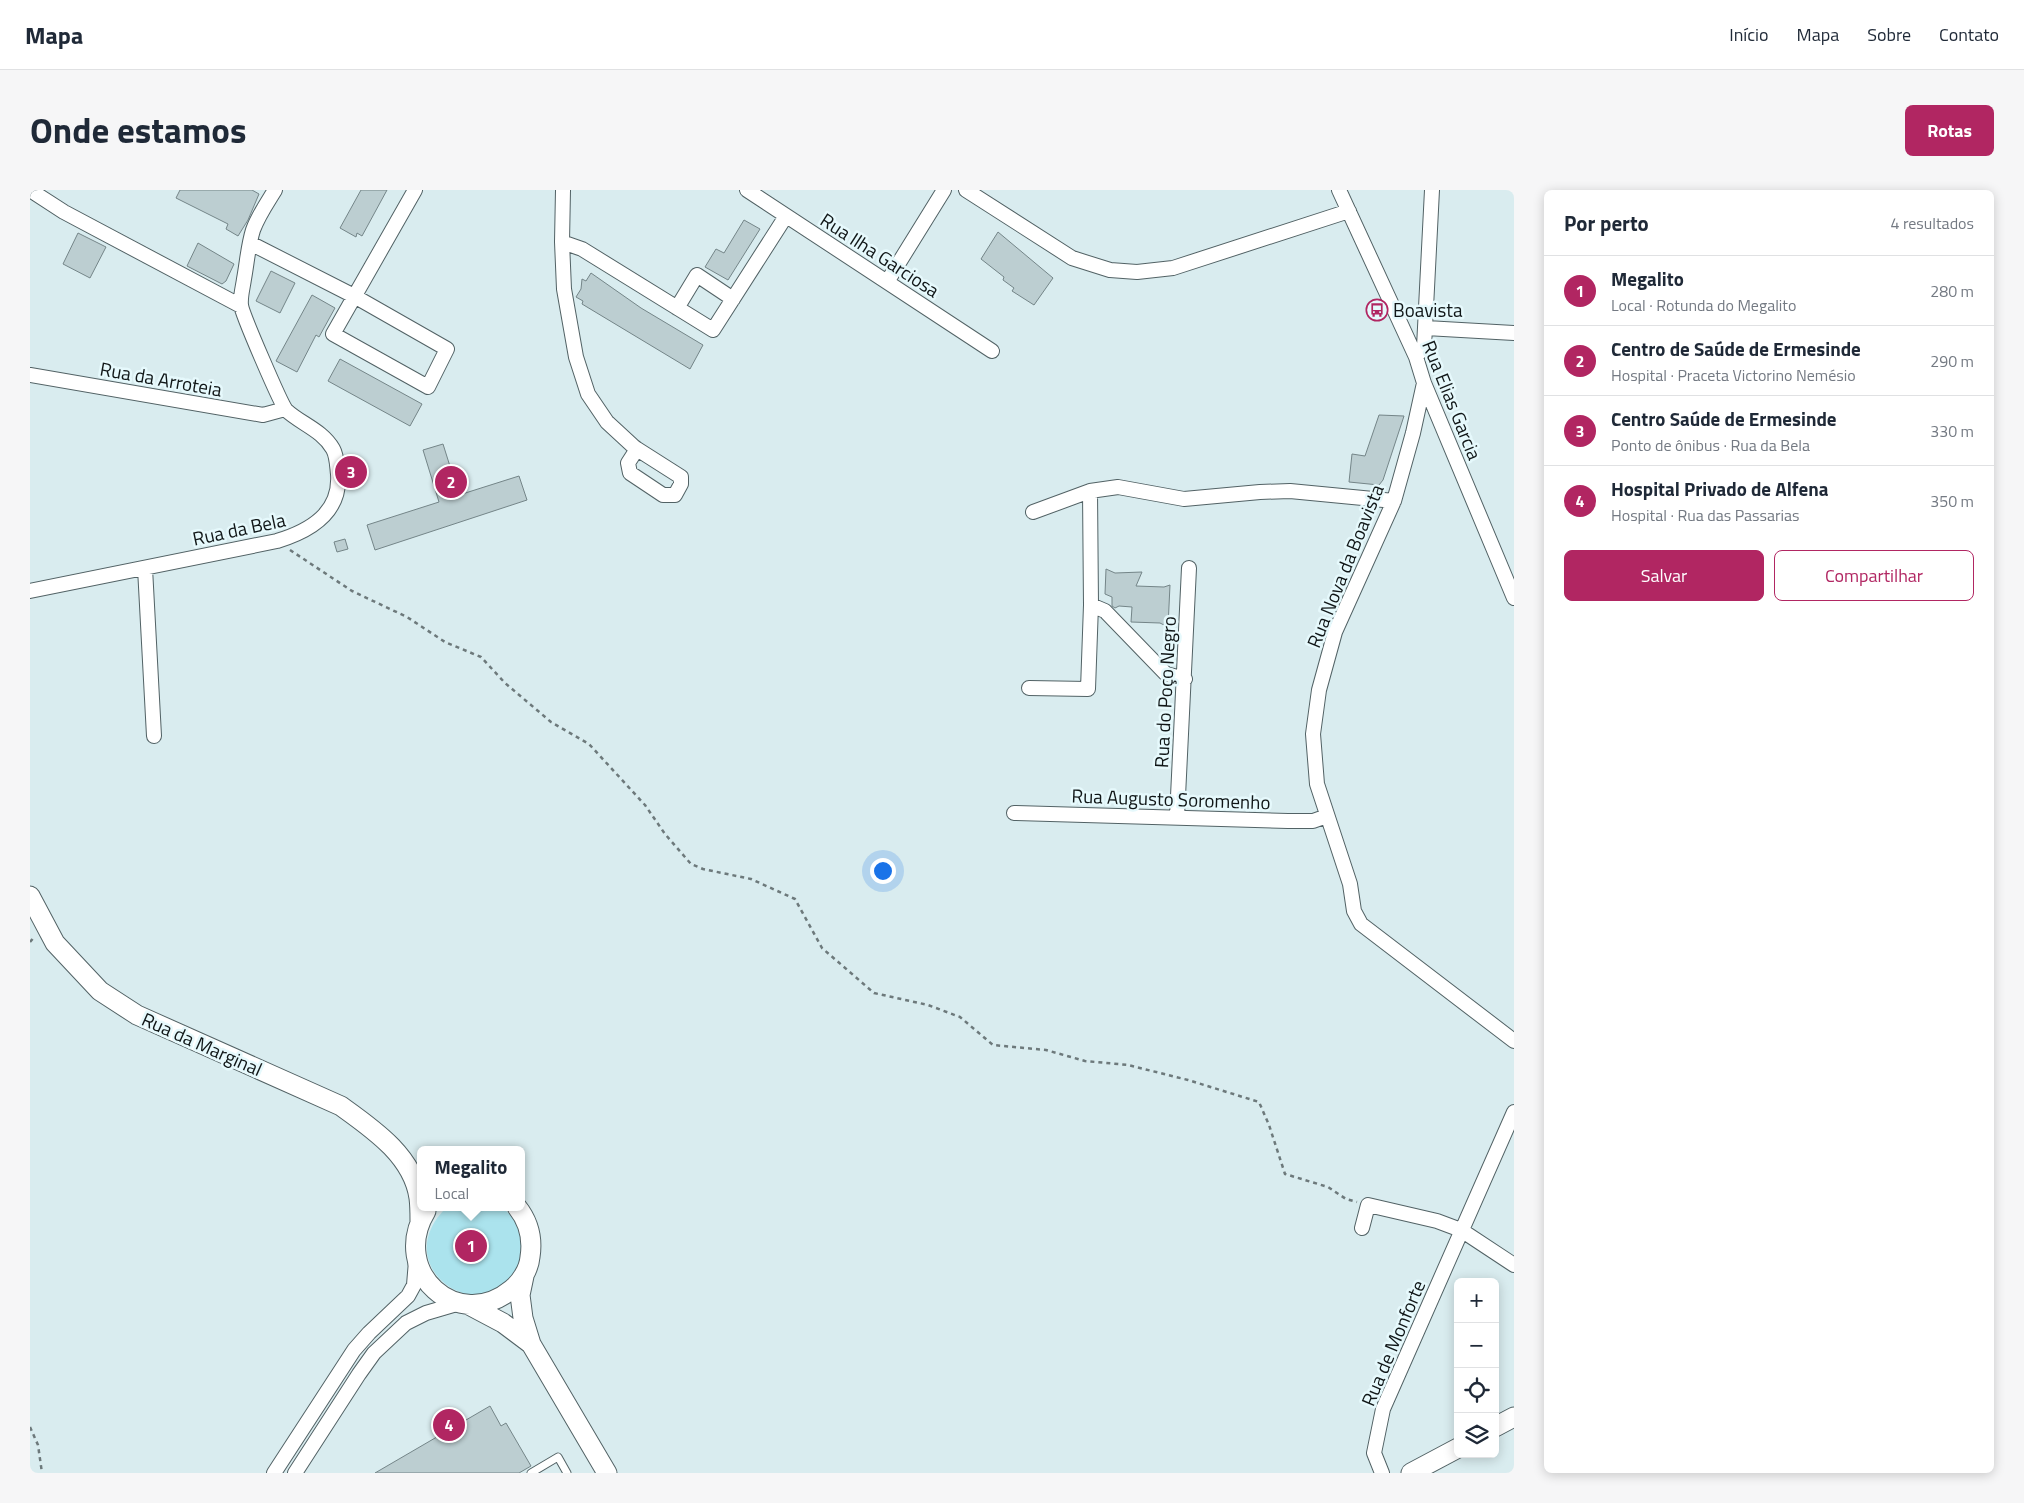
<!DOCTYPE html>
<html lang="pt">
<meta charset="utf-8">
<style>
body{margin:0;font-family:"Titillium Web",sans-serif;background:#f6f6f7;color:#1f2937}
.controls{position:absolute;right:15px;bottom:15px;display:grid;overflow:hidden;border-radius:8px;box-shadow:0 2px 12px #0003}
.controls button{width:45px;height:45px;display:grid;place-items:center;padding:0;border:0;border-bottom:1px solid #e0e1e3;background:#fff;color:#1f2937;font:25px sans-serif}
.you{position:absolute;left:852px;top:680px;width:18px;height:18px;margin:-12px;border:4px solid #fff;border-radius:50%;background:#1a73e8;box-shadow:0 0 0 8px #1a73e833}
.badge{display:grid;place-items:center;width:32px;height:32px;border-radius:50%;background:#b12662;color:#fff;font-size:16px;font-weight:700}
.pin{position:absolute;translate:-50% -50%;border:2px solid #fff;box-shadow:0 1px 5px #0006}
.popup{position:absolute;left:387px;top:956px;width:108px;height:65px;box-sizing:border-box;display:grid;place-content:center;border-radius:8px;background:#fff;filter:drop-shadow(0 1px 4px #0005);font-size:16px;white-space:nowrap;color:#747a83}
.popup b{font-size:19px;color:#1f2937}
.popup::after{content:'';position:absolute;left:50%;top:100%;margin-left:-10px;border:10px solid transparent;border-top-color:#fff}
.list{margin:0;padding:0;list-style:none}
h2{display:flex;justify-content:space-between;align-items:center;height:65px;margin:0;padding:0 20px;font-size:21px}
h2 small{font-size:16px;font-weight:400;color:#747a83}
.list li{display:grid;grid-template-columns:32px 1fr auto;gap:15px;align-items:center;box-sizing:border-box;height:70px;padding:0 20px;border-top:1px solid #e0e1e3}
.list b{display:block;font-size:19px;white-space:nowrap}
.list p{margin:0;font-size:16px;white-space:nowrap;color:#747a83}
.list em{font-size:16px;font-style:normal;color:#747a83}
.actions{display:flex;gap:10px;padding:15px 20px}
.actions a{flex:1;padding:11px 0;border:1px solid #b12662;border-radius:8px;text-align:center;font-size:18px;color:#b12662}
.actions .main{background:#b12662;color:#fff}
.icon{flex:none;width:28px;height:28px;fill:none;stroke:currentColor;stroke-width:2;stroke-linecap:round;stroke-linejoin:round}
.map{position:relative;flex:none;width:1484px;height:1283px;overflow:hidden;border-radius:8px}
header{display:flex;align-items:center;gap:30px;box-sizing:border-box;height:70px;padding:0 25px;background:#fff;border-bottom:1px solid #e0e1e3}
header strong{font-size:24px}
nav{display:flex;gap:28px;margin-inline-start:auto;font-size:18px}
.intro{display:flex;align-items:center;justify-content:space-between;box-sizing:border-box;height:120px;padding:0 30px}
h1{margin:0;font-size:35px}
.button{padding:12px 22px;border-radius:8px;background:#b12662;color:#fff;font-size:18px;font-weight:700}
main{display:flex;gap:30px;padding:0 30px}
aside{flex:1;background:#fff;border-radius:8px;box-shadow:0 2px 12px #0003}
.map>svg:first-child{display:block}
.green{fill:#abe3ed}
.building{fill:#bcced1;stroke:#748588}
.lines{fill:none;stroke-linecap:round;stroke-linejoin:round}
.lane-casing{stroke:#526265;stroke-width:9}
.street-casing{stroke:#526265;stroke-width:16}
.secondary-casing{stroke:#526265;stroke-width:21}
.path{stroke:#6d797b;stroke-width:2.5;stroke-dasharray:4 4;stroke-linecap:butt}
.lane{stroke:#fff;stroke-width:7}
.street{stroke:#fff;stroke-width:14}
.secondary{stroke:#fff;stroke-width:19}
.labels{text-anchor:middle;stroke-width:5;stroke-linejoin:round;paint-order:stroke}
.street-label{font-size:19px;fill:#101617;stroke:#e6f9fc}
.poi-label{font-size:19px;fill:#101617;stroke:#e6f9fc;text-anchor:start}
</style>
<header>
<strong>Mapa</strong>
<nav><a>Início</a><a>Mapa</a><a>Sobre</a><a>Contato</a></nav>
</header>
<div class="intro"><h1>Onde estamos</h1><a class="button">Rotas</a></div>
<main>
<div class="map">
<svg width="1484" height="1283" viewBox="0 0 1484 1283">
<rect width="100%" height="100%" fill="#d9ecef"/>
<path class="green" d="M 417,1017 L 471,1017 C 486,1027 492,1043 492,1060 C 492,1071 486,1080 480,1088 C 443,1136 358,1073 417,1017 Z"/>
<path class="building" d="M 150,0 L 222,0 L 229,4 L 218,30 L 208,46 L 196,39 L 198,34 L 146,8 Z
M 331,0 L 357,0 L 332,46 L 327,43 L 326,47 L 310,38 Z
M 714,30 L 730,39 L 698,90 L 675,77 L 686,59 L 694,63 Z
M 968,42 L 1023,88 L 1004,115 L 982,101 L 984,98 L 973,90 L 974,87 L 951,69 Z
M 48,43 L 76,57 L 60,88 L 33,74 Z
M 168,53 L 204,74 L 196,91 L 192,94 L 157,76 Z
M 241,81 L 265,93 L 250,123 L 226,111 Z
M 561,83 L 611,118 L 673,155 L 660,179 L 552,114 L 553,111 L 546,107 L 551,99 L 552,89 L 556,91 Z
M 282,105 L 305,118 L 289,147 L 286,145 L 267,182 L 246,171 Z
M 310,169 L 392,214 L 380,236 L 298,191 Z
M 1349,225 L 1374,226 L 1353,290 L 1349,295 L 1319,292 L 1322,264 L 1335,266 Z
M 413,254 L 429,305 L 489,286 L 497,310 L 345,360 L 337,335 L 409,312 L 393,260 Z
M 315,349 L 318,359 L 307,362 L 304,352 Z
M 1076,379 L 1085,383 L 1112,382 L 1106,396 L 1134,397 L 1140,395 L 1138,437 L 1130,433 L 1101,432 L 1102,417 L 1089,416 L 1085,418 L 1082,416 L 1082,407 L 1075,404 Z
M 460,1216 L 471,1236 L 476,1233 L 501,1276 L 489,1283 L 345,1283 Z"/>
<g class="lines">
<g class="lane-casing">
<path id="lane" d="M 501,1283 L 528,1267 L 537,1283"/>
</g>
<g class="street-casing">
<path id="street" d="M 0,0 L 34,22 L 211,116
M 533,0 L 532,52 L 534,99 L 546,167 L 558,204 L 577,232 L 603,256 L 607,259 L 651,287 L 651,294 L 645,305 L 633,305 L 600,283 L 598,273 L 607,259
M 717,0 L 962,161
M 936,0 L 1042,68 L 1080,80 L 1107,82 L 1143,78 L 1319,21
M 1309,0 L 1386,167 L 1394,193 L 1484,408
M 532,52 L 552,59 L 683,140 L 756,26
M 220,53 L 324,106 L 417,159 L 398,197 L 303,144 L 385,0
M 857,92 L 914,0
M 647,118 L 667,85 L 703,109
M 1396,138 L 1484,143
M 1386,167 L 1394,157 L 1402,0
M 0,185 L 233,225 L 255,219
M 1394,193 L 1383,243 L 1364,311 L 1305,442 L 1289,500 L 1283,544 L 1287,594 L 1320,694 L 1324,721 L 1331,734 L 1484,851
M 1003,322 L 1060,301 L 1088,297 L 1154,309 L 1230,302 L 1260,301 L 1364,311
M 115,378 L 124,546
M 0,401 L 247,351 C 280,341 311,323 308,284 C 307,276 307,266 303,259 C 292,240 271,234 256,220 C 251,214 212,124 211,115 C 210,107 213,97 214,89 C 217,73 218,56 223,40 C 228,26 237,13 245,0
M 1061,415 L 1075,421 L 1136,484 L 1155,489
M 999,498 L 1058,499 L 1061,415 L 1060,301
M 984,623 L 1258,631 L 1283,631 L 1297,626
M 1147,627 L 1159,378
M 1332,1038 L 1338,1015 L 1407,1031 L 1431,1040 L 1484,1075
M 244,1283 L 324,1160 L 339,1143 L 378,1106 L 384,1095 L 386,1071
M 265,1283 L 329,1184 L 344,1163 L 376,1133 L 396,1123 L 430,1113
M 1352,1283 L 1344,1263 L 1353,1219 L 1484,922"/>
</g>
<g class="secondary-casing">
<path id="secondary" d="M 0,706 L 25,753 L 70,801 L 107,825 L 311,916 C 343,939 383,966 389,1008 C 390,1016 390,1024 390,1031
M 396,1021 C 359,1082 428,1144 482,1099 C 491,1092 499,1079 500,1067 C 503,1048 499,1032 487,1017
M 494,1086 L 490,1105 L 493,1128 L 501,1154 L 577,1283
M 439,1115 L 473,1133 L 501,1154
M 1465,1237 L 1484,1227
M 1381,1283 L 1428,1258"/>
</g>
<path class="path" d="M 260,360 L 322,401 L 377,427 L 415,452 L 451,467 L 475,493 L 521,532 L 559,554 L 615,615 L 635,644 L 661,674 L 673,679 L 721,689 L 765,709 L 792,758 L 844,803 L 898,815 L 930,827 L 963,855 L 1016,860 L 1055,871 L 1098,875 L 1158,890 L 1229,912 L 1239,935 L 1255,984 L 1298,997 L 1316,1009 L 1327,1012
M 0,752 L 5,746
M 0,1237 L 8,1255 L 12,1283"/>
<use href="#lane" class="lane"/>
<use href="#street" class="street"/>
<use href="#secondary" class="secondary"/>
</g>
<defs>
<g id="bus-ring" transform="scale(1.125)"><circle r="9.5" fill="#e6f9fc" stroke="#b12662" stroke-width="1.5"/><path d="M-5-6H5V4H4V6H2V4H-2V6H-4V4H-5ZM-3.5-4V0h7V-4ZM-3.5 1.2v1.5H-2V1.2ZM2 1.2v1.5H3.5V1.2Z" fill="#b12662"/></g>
</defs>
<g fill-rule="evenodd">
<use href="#bus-ring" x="1347" y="120"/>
</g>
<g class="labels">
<g class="street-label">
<text transform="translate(850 65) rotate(33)" y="7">Rua Ilha Garciosa</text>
<text transform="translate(131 189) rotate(10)" y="7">Rua da Arroteia</text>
<text transform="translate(1422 210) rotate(68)" y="7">Rua Elias Garcia</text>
<text transform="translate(209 339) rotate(-12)" y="7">Rua da Bela</text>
<text transform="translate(1315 376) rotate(-68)" y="7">Rua Nova da Boavista</text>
<text transform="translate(1135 502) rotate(-87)" y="7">Rua do Poço Negro</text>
<text transform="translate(1141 609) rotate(2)" y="7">Rua Augusto Soromenho</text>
<text transform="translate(172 854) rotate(24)" y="7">Rua da Marginal</text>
<text transform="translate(1363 1153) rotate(-67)" y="7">Rua de Monforte</text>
</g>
<g class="poi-label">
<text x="1363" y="127">Boavista</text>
</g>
</g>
</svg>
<div class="controls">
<button>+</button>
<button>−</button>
<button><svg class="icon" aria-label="locate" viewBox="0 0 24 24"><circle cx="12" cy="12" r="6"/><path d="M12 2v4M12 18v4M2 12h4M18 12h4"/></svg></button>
<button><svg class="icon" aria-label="layers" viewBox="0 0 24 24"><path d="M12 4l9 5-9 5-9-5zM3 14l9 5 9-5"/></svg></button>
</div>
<div class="you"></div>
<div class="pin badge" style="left:441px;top:1056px">1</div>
<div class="popup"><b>Megalito</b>Local</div>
<div class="pin badge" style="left:421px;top:292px">2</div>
<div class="pin badge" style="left:321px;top:282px">3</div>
<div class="pin badge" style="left:419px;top:1235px">4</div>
</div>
<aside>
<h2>Por perto<small>4 resultados</small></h2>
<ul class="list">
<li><span class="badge">1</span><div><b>Megalito</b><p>Local · Rotunda do Megalito</p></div><em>280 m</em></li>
<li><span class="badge">2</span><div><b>Centro de Saúde de Ermesinde</b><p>Hospital · Praceta Victorino Nemésio</p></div><em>290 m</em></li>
<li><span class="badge">3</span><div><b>Centro Saúde de Ermesinde</b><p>Ponto de ônibus · Rua da Bela</p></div><em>330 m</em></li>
<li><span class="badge">4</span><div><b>Hospital Privado de Alfena</b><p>Hospital · Rua das Passarias</p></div><em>350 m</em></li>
</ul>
<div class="actions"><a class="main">Salvar</a><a>Compartilhar</a></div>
</aside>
</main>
